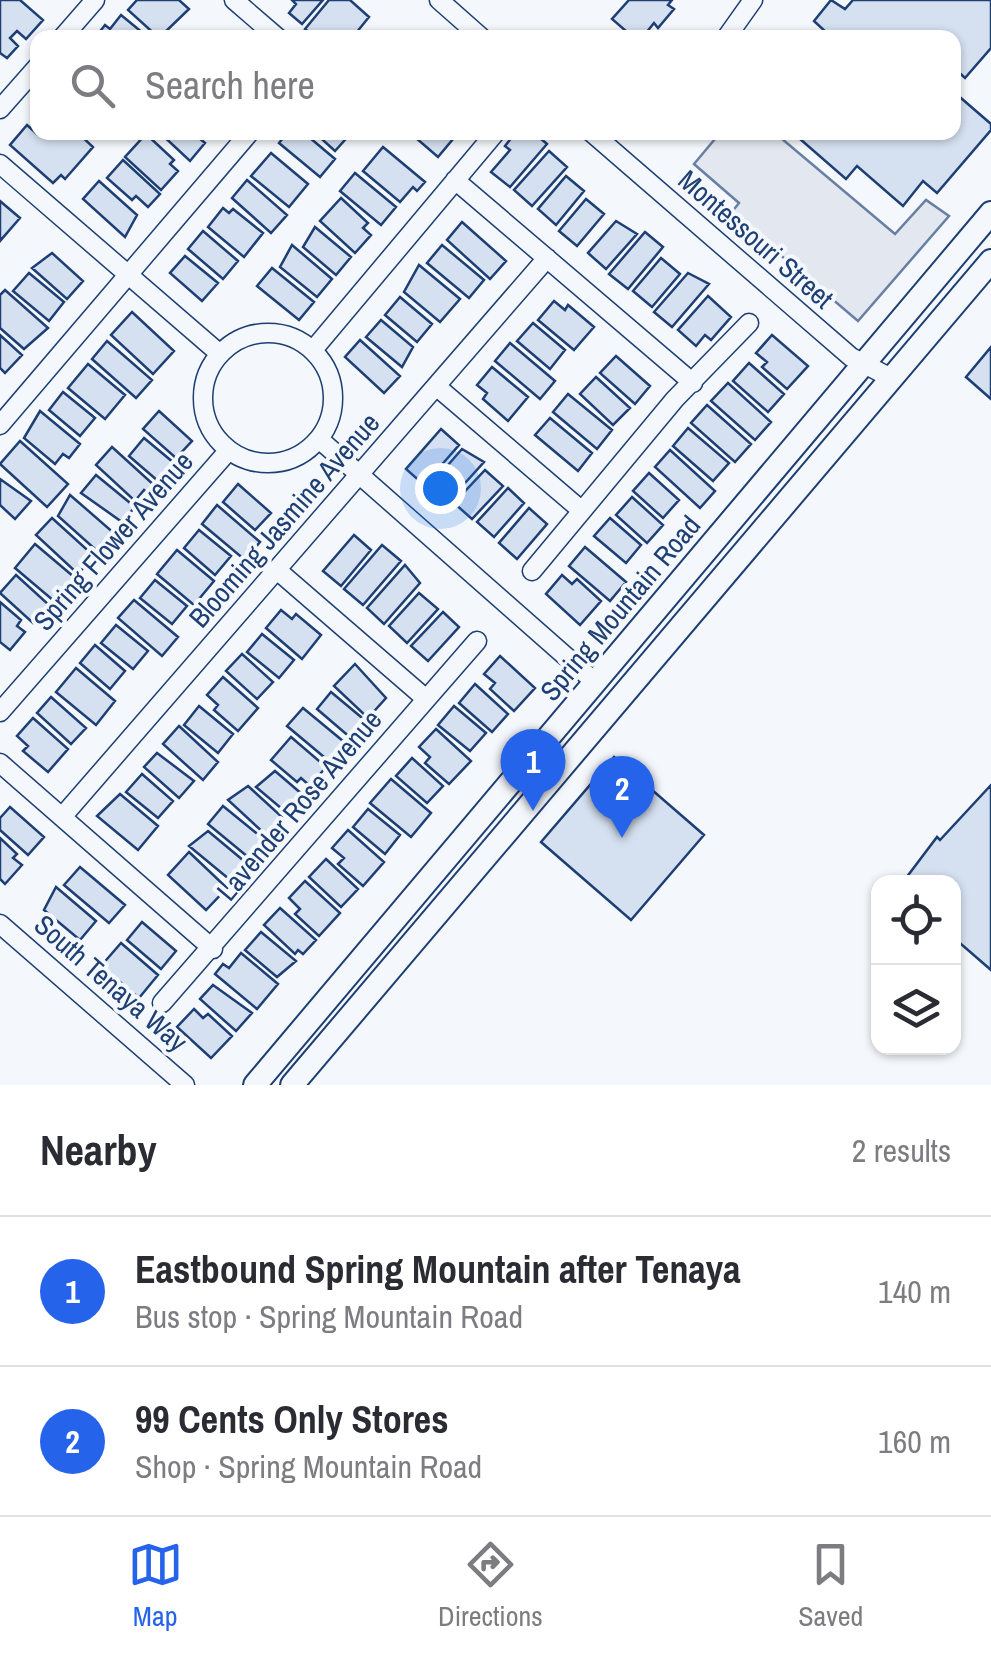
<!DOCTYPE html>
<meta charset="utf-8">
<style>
body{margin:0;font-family:"Archivo Narrow",sans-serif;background:#f2f2f3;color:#2b2b33}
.controls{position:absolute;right:30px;bottom:30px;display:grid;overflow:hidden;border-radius:20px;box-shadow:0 2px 8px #0004}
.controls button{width:90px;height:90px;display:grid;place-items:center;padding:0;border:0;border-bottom:2px solid #e1e1e2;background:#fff;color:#2b2b33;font:50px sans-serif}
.you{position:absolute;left:440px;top:488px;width:35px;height:35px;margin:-25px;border:8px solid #fff;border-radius:50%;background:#1a73e8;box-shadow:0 0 0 15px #1a73e833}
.badge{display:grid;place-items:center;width:65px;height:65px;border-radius:50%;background:#2563eb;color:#fff;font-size:32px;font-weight:700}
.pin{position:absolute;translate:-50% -82px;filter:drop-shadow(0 2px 5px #0008)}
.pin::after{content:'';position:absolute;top:52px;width:35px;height:30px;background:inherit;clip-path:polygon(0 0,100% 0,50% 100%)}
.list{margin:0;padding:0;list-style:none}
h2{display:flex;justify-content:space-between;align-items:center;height:130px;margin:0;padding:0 40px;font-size:42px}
h2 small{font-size:32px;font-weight:400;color:#7c7c81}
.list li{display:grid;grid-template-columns:65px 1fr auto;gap:30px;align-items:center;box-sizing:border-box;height:150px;padding:0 40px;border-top:2px solid #e1e1e2}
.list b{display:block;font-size:38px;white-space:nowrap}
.list p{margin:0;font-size:32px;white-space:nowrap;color:#7c7c81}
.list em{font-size:32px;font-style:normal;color:#7c7c81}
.icon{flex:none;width:55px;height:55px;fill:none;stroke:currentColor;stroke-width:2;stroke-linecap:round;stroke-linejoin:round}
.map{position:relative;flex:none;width:991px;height:1085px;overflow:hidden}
.search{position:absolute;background:#fff;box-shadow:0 2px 8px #0004;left:30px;right:30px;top:30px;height:110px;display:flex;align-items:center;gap:25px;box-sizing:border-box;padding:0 35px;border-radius:20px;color:#7c7c81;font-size:38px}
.sheet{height:430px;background:#fff}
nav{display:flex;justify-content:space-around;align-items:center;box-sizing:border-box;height:140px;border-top:2px solid #e1e1e2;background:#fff;font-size:28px;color:#7c7c81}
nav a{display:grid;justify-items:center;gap:5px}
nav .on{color:#2563eb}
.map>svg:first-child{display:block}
.parking{fill:#e3e8f0;stroke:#687fa3;stroke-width:2.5}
.building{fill:#d5e0f0;stroke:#1d3f73;stroke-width:2.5}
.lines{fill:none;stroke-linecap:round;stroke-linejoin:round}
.minor-casing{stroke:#1d3f73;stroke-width:21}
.major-casing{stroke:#1d3f73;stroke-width:26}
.minor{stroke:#f4f7fb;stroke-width:18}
.major{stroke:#f4f7fb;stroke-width:22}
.labels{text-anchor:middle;stroke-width:8;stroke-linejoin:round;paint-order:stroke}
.street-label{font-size:28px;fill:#1d3f73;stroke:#f4f7fb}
</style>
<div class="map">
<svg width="991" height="1085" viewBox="0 0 991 1085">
<rect width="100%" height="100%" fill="#f4f7fb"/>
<path class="parking" d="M 720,133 L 775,133 L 895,234 L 926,200 L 949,216 L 858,321 L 731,213 L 739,203 L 694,164 Z"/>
<path class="building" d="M 0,0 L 20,0 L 43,20 L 26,39 L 17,31 L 10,38 L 18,46 L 7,58 L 0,53 Z
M 137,0 L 179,0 L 189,9 L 159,38 L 128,10 Z
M 292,0 L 323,0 L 302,24 L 289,13 L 296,4 Z
M 329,0 L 350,0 L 369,17 L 352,38 L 316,38 L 305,29 Z
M 629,0 L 672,0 L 668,5 L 674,9 L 658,28 L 654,23 L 642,38 L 634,38 L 612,19 Z
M 831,0 L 845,9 L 853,0 L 991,0 L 991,48 L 965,78 L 954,68 L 954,38 L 821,38 L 826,32 L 814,21 Z
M 121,15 L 149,38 L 103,38 L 98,34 L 105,25 L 110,29 Z
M 954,92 L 991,124 L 991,130 L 937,193 L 923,181 L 903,206 L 857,166 L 846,179 L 792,132 L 954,132 Z
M 27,125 L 37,134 L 77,132 L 93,147 L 65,179 L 61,175 L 53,183 L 10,145 Z
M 159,132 L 192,132 L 205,143 L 190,161 Z
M 288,132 L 303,132 L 335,159 L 320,177 L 279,143 Z
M 314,132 L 352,132 L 335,151 Z
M 409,132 L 446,132 L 453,139 L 438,157 Z
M 516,132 L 533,132 L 547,144 L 510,187 L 491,172 L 510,150 L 505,146 Z
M 146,134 L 174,160 L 170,164 L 178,171 L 161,190 L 125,157 Z
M 383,147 L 425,182 L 417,191 L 413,187 L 400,202 L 363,171 Z
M 549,151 L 567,167 L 532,206 L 514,190 Z
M 271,153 L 308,184 L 289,207 L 251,176 Z
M 123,160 L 160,194 L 148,207 L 136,196 L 132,200 L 107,178 Z
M 355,173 L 396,207 L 381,225 L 340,191 Z
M 566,176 L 584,191 L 556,225 L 538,209 Z
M 247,180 L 287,215 L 271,233 L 232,198 Z
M 99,181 L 137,215 L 125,237 L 83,199 Z
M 341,198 L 368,223 L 363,228 L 371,235 L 355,253 L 320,221 Z
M 586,199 L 604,214 L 577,246 L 559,231 Z
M 0,201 L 20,218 L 0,241 Z
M 223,208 L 229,213 L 233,209 L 263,233 L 244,257 L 208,227 Z
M 616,221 L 637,234 L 606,269 L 588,253 Z
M 462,222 L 506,261 L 490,279 L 447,240 Z
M 315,227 L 351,257 L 336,275 L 303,247 Z
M 203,231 L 238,261 L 223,279 L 188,249 Z
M 645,232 L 663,247 L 628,289 L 609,274 Z
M 292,245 L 332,279 L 317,297 L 280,267 Z
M 442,245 L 484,280 L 469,298 L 427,263 Z
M 52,253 L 83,281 L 67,299 L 32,268 Z
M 185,256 L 218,283 L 202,301 L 170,273 Z
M 661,258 L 680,274 L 652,307 L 633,291 Z
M 419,265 L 460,299 L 440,322 L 404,292 Z
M 272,268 L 314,302 L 299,320 L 257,286 Z
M 29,273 L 64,302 L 49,321 L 13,291 Z
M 688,273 L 709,284 L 672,327 L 654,312 Z
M 5,290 L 48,328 L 24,349 L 0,328 L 0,295 Z
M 708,296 L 731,317 L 711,340 L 705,335 L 696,346 L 678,330 Z
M 400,297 L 432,324 L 417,342 L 385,315 Z
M 554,301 L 565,310 L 568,305 L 594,327 L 574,350 L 538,320 Z
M 132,312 L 174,351 L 153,374 L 111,335 Z
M 381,320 L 413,347 L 402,367 L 366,337 Z
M 533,323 L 565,350 L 550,369 L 517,341 Z
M 0,335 L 22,355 L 5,373 L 0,368 Z
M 772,335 L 808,366 L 787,389 L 762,367 L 767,362 L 756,353 Z
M 360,340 L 400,376 L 384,393 L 345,357 Z
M 107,341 L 152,380 L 136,398 L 92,359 Z
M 510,343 L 555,381 L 540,399 L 495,361 Z
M 991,347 L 991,399 L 966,377 Z
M 616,356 L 650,386 L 635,404 L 600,373 Z
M 749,363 L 784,394 L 768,412 L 733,381 Z
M 88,364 L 125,395 L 105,419 L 68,388 Z
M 492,367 L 528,397 L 508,421 L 483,399 L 487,393 L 477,385 Z
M 596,377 L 630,408 L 613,425 L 580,394 Z
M 728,383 L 771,422 L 755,440 L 711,401 Z
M 63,392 L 95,418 L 80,436 L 49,410 Z
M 568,394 L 612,430 L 597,449 L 553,412 Z
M 707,405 L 751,444 L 735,462 L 691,423 Z
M 40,411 L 80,444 L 69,458 L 63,454 L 55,464 L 24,438 Z
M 159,411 L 192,441 L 176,458 L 143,429 Z
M 550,418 L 592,453 L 578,471 L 535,435 Z
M 688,428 L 729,463 L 713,481 L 673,446 Z
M 441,429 L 459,445 L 424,485 L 406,469 Z
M 144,438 L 174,463 L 158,481 L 129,456 Z
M 20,441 L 68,484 L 47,507 L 0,464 Z
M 112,447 L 155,486 L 148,493 L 144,490 L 135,501 L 96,465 Z
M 462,449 L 484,462 L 446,504 L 428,488 Z
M 670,450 L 715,491 L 700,508 L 655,467 Z
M 485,470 L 503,486 L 472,519 L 454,503 Z
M 649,473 L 679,500 L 663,518 L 633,491 Z
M 96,475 L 135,507 L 122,522 L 81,493 Z
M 0,479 L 31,501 L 15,519 L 0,505 Z
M 238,484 L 271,513 L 255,530 L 223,502 Z
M 508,488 L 524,503 L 494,537 L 477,522 Z
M 70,495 L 115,534 L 107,543 L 104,540 L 96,550 L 58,516 Z
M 632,497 L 663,525 L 647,543 L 616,515 Z
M 217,505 L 260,542 L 245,560 L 202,524 Z
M 529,508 L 547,524 L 517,559 L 499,543 Z
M 52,518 L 94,556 L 78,574 L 36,535 Z
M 610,518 L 641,545 L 626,563 L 594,536 Z
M 199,530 L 231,556 L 215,575 L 184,548 Z
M 354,535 L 371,550 L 341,586 L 323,571 Z
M 35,544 L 74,577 L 54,601 L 15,568 Z
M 382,545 L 401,561 L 363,605 L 344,589 Z
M 585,547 L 626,582 L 610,601 L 569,566 Z
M 177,550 L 214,581 L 194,605 L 157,574 Z
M 405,565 L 420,583 L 384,624 L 367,608 Z
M 16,575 L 49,605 L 33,623 L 0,593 Z
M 562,575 L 572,584 L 577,579 L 601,601 L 580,625 L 546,594 Z
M 155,580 L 187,606 L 172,624 L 140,598 Z
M 419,593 L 438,609 L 407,643 L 389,626 Z
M 134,600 L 178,637 L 162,656 L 118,618 Z
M 0,602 L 21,620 L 17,626 L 25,632 L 10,650 L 0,642 Z
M 281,610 L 292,619 L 296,614 L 321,635 L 302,659 L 266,628 Z
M 443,612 L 459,627 L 428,661 L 411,646 Z
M 116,625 L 148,651 L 133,669 L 101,643 Z
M 262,634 L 294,660 L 279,678 L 247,652 Z
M 95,645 L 125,671 L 110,689 L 80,663 Z
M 242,654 L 273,682 L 257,699 L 226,671 Z
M 500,656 L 535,688 L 514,711 L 490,689 L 495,683 L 484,674 Z
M 355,664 L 386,698 L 368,718 L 334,686 Z
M 76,668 L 115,701 L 96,725 L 56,692 Z
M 223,677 L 258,708 L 238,731 L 214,710 L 218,705 L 207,695 Z
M 475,684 L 508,714 L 492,732 L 459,703 Z
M 331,692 L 367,722 L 352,739 L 317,709 Z
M 51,697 L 86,728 L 71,744 L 37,713 Z
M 199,706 L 233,734 L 218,753 L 184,725 Z
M 454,706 L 486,733 L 470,751 L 438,725 Z
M 303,708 L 349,746 L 341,756 L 338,753 L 330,762 L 287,726 Z
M 33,718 L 68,749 L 48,772 L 23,751 L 28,746 L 17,736 Z
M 179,726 L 218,762 L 203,780 L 163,744 Z
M 436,729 L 471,761 L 449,784 L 425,763 L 430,757 L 419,747 Z
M 291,737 L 326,767 L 310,786 L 301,778 L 297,782 L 271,760 Z
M 157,753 L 194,781 L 179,798 L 144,767 Z
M 614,757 L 704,835 L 631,920 L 541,842 Z
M 412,758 L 443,786 L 427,803 L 396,776 Z
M 275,771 L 303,795 L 288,814 L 256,787 Z
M 142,774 L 173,801 L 158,818 L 126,792 Z
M 391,779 L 431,813 L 411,837 L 370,803 Z
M 991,785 L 991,970 L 954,938 L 954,882 L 903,882 L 937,837 L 940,840 Z
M 248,786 L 282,817 L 266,835 L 228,800 Z
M 120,794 L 158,826 L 138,850 L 97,816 Z
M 223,806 L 266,841 L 259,850 L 256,847 L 248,857 L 208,824 Z
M 10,807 L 44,837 L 28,855 L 0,830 L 0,818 Z
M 368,809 L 400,835 L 385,854 L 353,827 Z
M 348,830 L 384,862 L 363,886 L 338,864 L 344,858 L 332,848 Z
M 208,831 L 244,861 L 229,879 L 189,846 Z
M 0,838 L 17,854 L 13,858 L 22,865 L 5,884 L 0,879 Z
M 189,852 L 227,888 L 206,910 L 168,875 Z
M 326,859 L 358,889 L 341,907 L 309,877 Z
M 80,867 L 125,905 L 109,923 L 64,885 Z
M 305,881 L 340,913 L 319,936 L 295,914 L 300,909 L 289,898 Z
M 56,887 L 96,921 L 80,940 L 44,910 Z
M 280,908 L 316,940 L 303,954 L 298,950 L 295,954 L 264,925 Z
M 142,922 L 176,951 L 161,969 L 127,940 Z
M 261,932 L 296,961 L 277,977 L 245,950 Z
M 121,943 L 158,975 L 139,998 L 101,966 Z
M 241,953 L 278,984 L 257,1009 L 215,974 L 223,964 L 229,968 Z
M 213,985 L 252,1013 L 236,1031 L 200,999 Z
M 194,1009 L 203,1018 L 208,1014 L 232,1036 L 211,1058 L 177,1027 Z"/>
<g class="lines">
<g class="minor-casing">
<path id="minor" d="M 234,0 L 278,38
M 439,0 L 482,38
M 62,38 L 95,0
M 726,38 L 753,0
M 0,109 L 38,66
M 591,132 L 851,357 L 891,378
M 0,164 L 220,354
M 455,180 L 693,383
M203 398a65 65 0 1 1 130 0a65 65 0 1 1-130 0Z
M 313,350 L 496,132
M 436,386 L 581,510
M 0,425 L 250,132
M 319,439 L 596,683
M 277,570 L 425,698
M 532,571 L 675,399 L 749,323
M 0,712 L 229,450
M 0,763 L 213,949
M 62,817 L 547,258
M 0,924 L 185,1085
M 162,1003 L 477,641"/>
</g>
<g class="major-casing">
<path id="major" d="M 255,1085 L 991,213
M 292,1085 L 991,261"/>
</g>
<use href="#minor" class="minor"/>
<use href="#major" class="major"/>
</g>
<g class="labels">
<g class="street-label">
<text transform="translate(756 239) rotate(41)" y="10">Montessouri Street</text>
<text transform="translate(284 520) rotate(-49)" y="10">Blooming Jasmine Avenue</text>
<text transform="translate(113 541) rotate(-49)" y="10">Spring Flower Avenue</text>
<text transform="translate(620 608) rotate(-50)" y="10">Spring Mountain Road</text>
<text transform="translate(299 805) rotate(-50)" y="10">Lavender Rose Avenue</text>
<text transform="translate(111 983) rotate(41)" y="10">South Tenaya Way</text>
</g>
</g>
</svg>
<div class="controls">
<button><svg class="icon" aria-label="locate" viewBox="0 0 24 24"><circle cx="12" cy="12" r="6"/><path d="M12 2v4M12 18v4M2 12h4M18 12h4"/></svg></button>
<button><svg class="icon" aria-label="layers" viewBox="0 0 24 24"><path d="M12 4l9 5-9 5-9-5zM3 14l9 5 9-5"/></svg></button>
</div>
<div class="you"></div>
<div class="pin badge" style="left:533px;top:811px">1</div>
<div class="pin badge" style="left:622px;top:838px">2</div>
<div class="search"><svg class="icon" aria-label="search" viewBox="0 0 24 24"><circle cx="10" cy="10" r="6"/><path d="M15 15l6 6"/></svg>Search here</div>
</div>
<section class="sheet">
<h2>Nearby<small>2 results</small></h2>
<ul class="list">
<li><span class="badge">1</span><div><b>Eastbound Spring Mountain after Tenaya</b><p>Bus stop · Spring Mountain Road</p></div><em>140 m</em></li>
<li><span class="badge">2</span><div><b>99 Cents Only Stores</b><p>Shop · Spring Mountain Road</p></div><em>160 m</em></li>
</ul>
</section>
<nav>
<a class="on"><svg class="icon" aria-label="map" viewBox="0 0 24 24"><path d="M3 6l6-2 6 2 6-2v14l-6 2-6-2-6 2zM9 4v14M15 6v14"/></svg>Map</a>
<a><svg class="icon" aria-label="directions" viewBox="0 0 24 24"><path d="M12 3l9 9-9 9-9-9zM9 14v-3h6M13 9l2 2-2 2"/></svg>Directions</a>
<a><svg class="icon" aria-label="saved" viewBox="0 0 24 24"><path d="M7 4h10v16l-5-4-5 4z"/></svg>Saved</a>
</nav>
